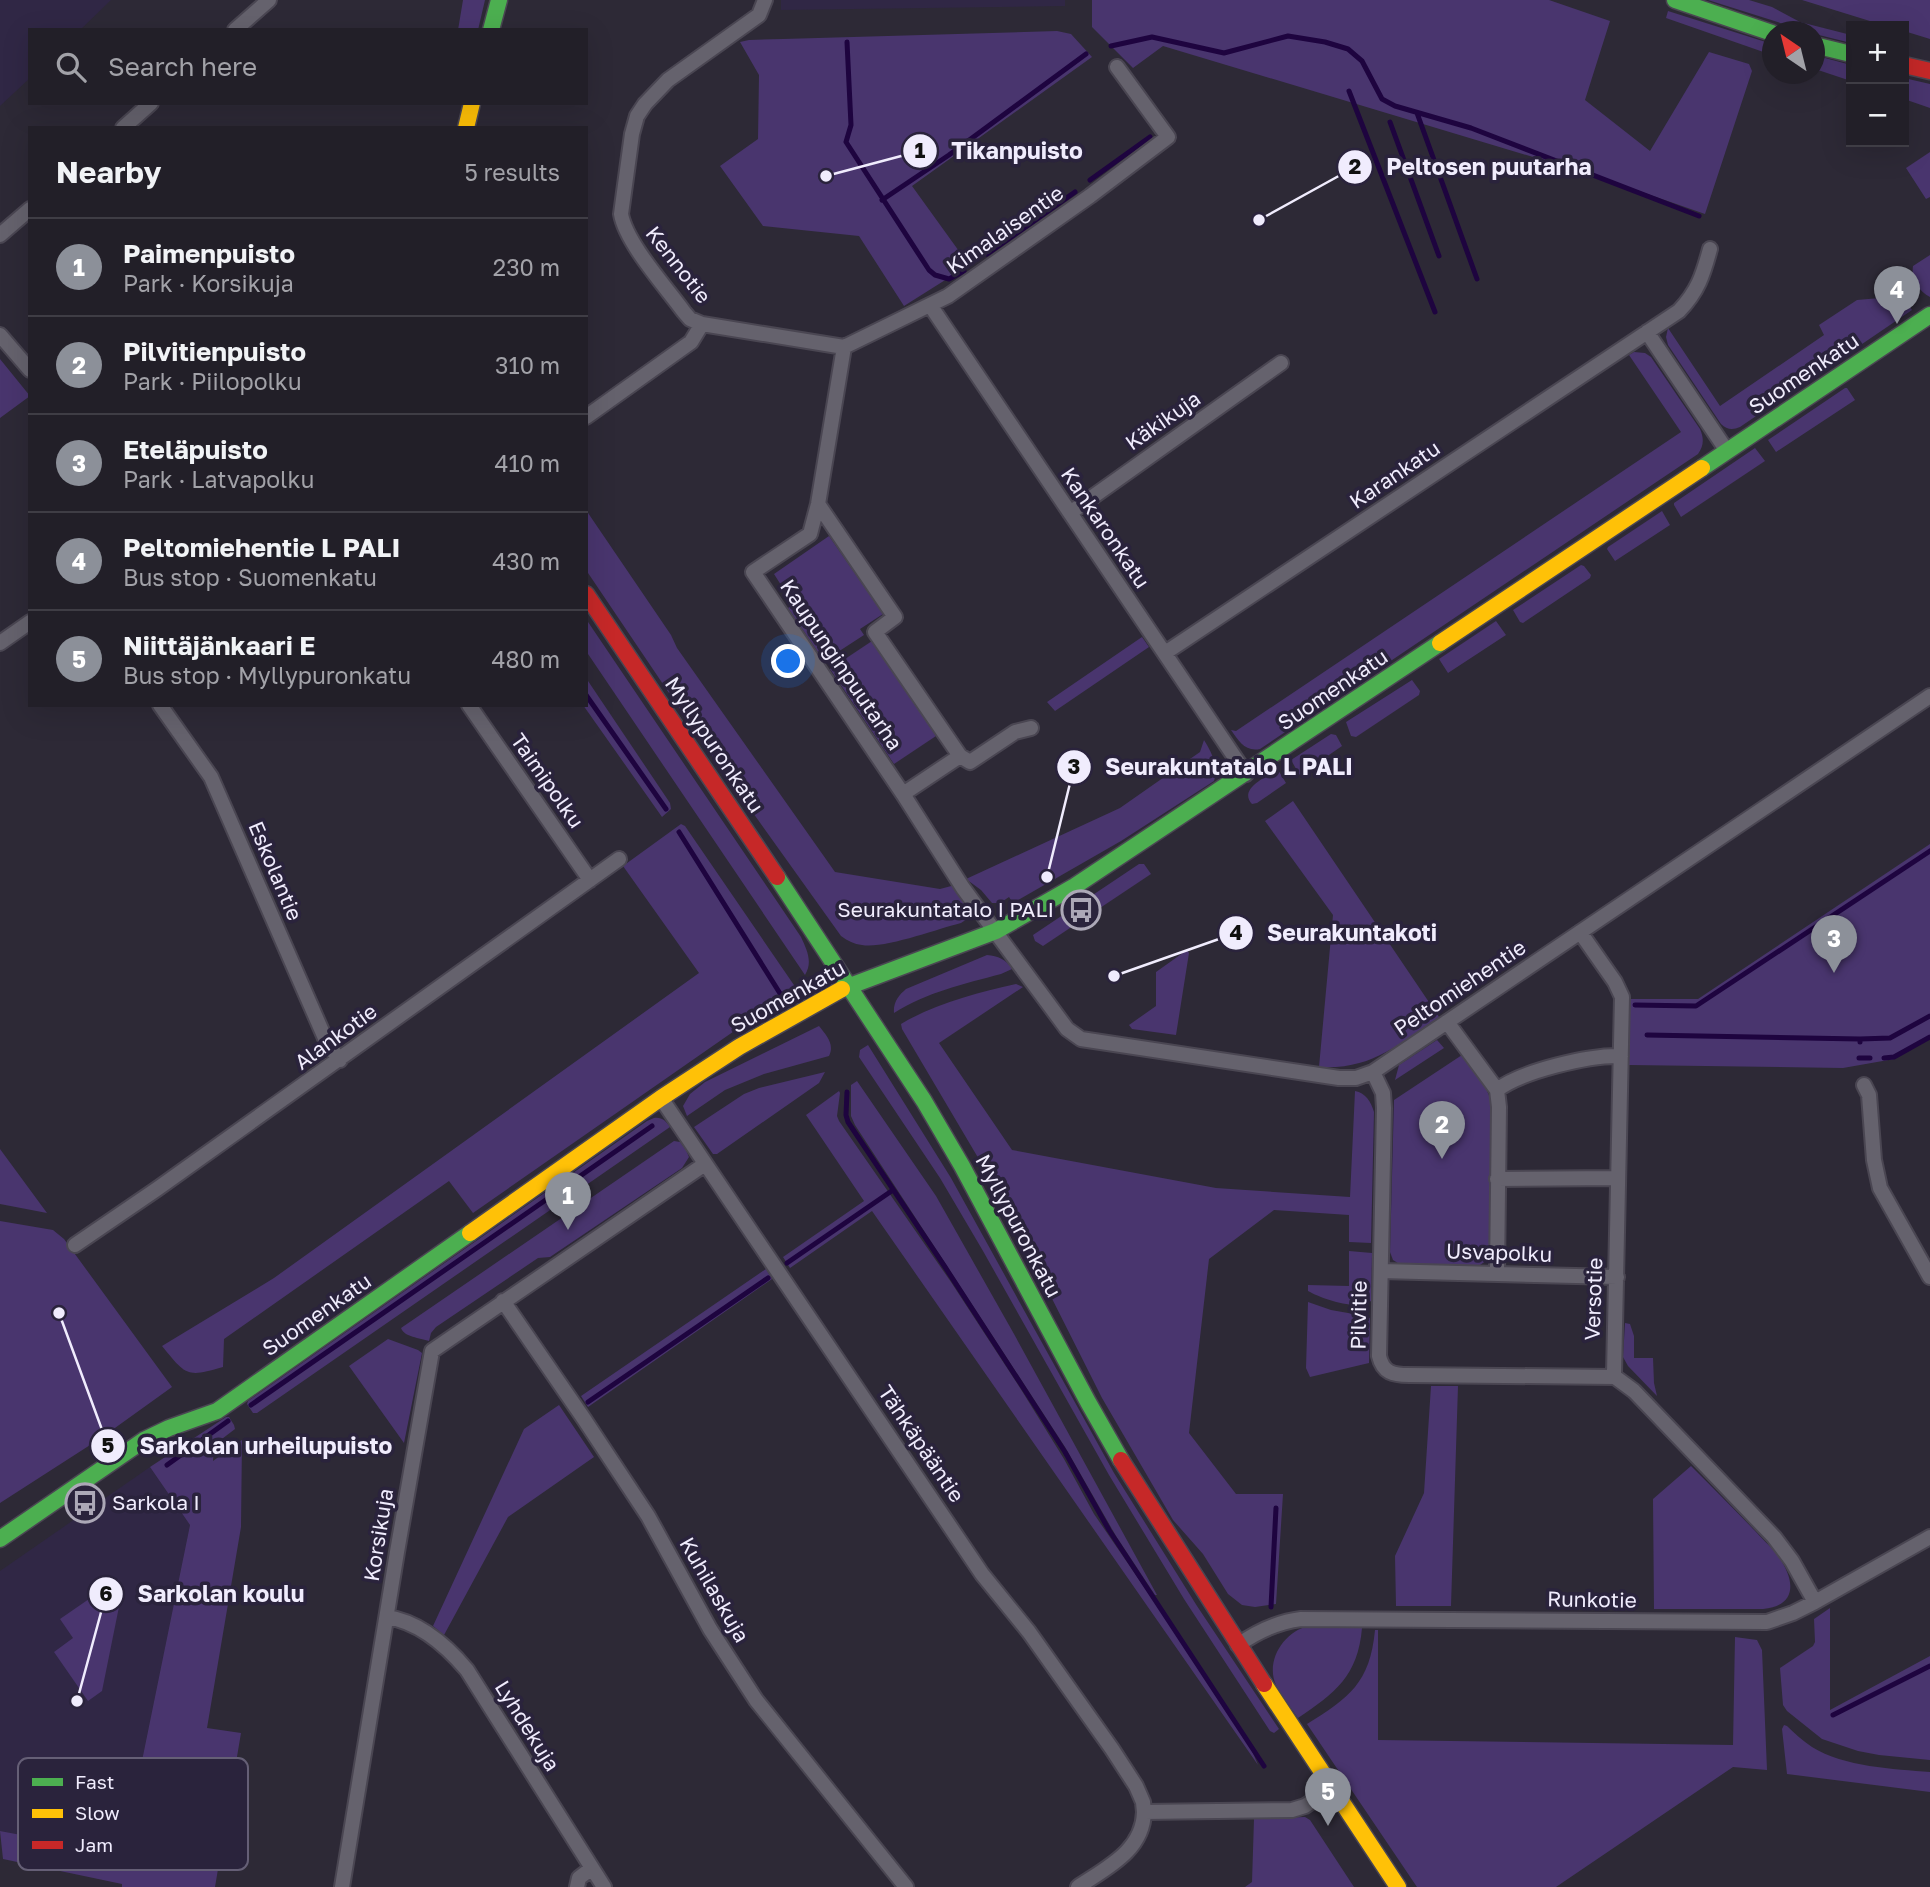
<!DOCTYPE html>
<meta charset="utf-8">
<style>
body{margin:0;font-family:"Golos Text",sans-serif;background:#2a2730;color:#f1f3f6}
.controls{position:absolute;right:21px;top:21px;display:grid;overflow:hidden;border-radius:0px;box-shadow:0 7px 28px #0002}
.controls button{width:63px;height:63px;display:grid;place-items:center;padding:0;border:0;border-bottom:2px solid #3f3d45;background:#221f28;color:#f1f3f6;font:35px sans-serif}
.compass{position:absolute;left:1762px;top:21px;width:63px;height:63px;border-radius:50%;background:#221f28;box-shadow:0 7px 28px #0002;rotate:325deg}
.you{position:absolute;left:789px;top:662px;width:24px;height:24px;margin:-18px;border:5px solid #fff;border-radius:50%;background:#1a73e8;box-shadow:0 0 0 10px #1a73e833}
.badge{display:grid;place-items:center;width:46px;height:46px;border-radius:50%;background:#8c9099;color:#fff;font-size:23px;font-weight:700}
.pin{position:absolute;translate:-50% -58px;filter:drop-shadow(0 2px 4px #0008)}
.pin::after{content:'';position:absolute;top:37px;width:24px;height:21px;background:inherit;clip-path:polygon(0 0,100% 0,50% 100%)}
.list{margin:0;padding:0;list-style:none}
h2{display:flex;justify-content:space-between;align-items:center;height:91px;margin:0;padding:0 28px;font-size:30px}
h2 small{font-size:23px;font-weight:400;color:#a2a2a8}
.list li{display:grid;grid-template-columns:46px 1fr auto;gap:21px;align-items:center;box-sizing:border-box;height:98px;padding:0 28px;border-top:2px solid #3f3d45}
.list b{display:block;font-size:26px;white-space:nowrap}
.list p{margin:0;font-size:23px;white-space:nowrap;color:#a2a2a8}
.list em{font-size:23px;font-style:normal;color:#a2a2a8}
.icon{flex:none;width:38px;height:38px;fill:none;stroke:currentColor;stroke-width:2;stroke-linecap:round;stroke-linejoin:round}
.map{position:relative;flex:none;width:1930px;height:1887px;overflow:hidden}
.search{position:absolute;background:#221f28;box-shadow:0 7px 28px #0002;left:28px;top:28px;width:560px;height:77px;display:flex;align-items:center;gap:18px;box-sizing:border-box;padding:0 24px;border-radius:0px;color:#a2a2a8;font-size:26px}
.panel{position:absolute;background:#221f28;box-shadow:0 7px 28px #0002;left:28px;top:126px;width:560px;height:581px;border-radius:0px}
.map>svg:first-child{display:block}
.built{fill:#302745}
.green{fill:#49356e}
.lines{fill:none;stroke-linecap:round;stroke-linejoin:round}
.stream{stroke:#1e043f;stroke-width:5}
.street-casing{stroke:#4a4652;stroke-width:18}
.fast-casing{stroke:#4a4652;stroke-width:19}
.slow-casing{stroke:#4a4652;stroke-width:19}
.jam-casing{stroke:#4a4652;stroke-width:19}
.street{stroke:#65626d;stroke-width:14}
.fast{stroke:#4caf50;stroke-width:16}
.slow{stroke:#ffc107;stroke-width:16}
.jam{stroke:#c62828;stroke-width:16}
.labels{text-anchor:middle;stroke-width:7;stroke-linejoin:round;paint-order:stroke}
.street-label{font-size:21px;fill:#f0ecfd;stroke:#2a233c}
.poi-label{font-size:21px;fill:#f0ecfd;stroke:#2a233c;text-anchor:end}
.key{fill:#2a233c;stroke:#655f76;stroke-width:2}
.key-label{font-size:19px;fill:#f0ecfd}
.leader{fill:none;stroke:#f0ecfd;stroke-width:2.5}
.callout-dot{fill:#f0ecfd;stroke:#2a233c;stroke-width:2.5}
.mark-label{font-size:21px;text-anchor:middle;font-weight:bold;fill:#111}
.callout-label{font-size:23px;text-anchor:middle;font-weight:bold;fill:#f0ecfd;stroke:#2a233c;stroke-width:7;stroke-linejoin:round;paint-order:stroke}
</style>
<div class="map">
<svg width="1930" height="1887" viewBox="0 0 1930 1887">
<rect width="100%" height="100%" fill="#2d2936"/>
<path class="built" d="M 0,0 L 111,0 L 80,30 L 30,30 L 30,78 L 0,106 Z
M 781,0 L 1065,0 L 1065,6 L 781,10 Z
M 150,1467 L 190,1525 L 123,1854 L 0,1831 L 0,1571 Z"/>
<path class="green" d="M 463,0 L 485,0 L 478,30 L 458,30 Z
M 1092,0 L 1549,0 L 1610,21 L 1585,100 L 1650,151 L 1709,52 L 1749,64 L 1752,71 L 1705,214 L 1593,175 L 1163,46 L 1133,68 L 1092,27 Z
M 1708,0 L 1749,0 L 1772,7 L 1800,22 L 1851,35 L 1851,43 L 1815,34 L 1814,32 L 1806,31 Z
M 1802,0 L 1930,0 L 1930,39 L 1904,31 L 1904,26 L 1886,26 Z
M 1668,11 L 1772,44 L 1772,55 L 1666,18 Z
M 1057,31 L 1071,34 L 1092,57 L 912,186 L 969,265 L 904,306 L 859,236 L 763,226 L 720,166 L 758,139 L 759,75 L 740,42 L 749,40 L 783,39 Z
M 1814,55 L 1851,65 L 1851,81 L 1815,69 Z
M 1904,78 L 1930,84 L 1930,108 L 1904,99 Z
M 1930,152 L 1930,197 L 1926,199 L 1906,168 Z
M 1930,255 L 1930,297 C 1918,290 1911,280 1913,266 Z
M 1903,296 L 1912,310 L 1740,427 C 1733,430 1727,430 1721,424 L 1668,345 L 1666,337 L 1668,328 L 1720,406 L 1824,335 L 1819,325 L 1857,300 Z
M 1634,352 L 1645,353 L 1651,357 L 1700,429 C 1704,438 1704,446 1698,454 L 1260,749 C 1245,752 1239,741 1231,730 L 1236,731 L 1681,432 L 1629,355 Z
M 0,359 L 30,396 L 0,418 Z
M 1845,388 L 1847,388 L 1855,400 L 1776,452 L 1768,440 Z
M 1755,448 L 1765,461 L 1681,517 L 1674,505 L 1674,503 Z
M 586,510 L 671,635 L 677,648 L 835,872 L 940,889 L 955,885 L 970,909 L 967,919 L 961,923 C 937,929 884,949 862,945 C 854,944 848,941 841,936 L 696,733 L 586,570 Z
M 1662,511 L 1670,525 L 1615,561 L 1607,549 L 1608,547 Z
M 829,536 L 883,614 L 860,629 L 864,635 L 824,661 L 788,608 L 793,604 L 774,574 Z
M 1581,565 L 1584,566 L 1591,575 L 1590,578 L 1523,623 L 1520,622 L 1513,610 Z
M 586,619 L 801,937 C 807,950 813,962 805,975 L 586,651 Z
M 1496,621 L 1506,635 L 1448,673 L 1439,659 Z
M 1142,637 L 1149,647 L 1055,711 L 1047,702 Z
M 872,641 L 936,736 L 894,764 L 830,669 Z
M 586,678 L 670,803 L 671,809 L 662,817 L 583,705 L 586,705 Z
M 1412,680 L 1420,691 L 1419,695 L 1356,737 L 1351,736 L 1346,722 Z
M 1331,734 L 1336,735 L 1342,746 L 1300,775 L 1299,774 L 1291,760 Z
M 1204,740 C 1212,753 1219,767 1214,781 L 1121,841 L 1013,903 L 1009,897 L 1000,903 L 992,903 L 981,890 L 966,879 L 1120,808 L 1200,752 Z
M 1278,770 L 1286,783 L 1257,803 L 1252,804 C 1238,789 1266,777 1278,770 Z
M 1293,801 L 1439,1017 C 1397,1045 1372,1070 1319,1067 L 1333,915 L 1265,821 Z
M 681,824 L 685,826 L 796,988 L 473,1213 L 449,1181 L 224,1339 L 223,1367 C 186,1378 186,1375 162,1346 L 274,1278 L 699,973 L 623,866 Z
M 1930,844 L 1930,1039 L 1894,1059 L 1843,1068 L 1629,1065 L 1630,999 L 1698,999 Z
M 1139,864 L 1144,864 L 1151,874 L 1043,946 L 1035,941 L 1033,935 Z
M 1187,950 L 1189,953 L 1176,1035 L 1132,1029 L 1129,1025 L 1156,1006 L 1156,972 Z
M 987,955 C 998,956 1006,959 1012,969 L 1001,974 C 964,984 927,992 894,1013 C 893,1002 899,995 906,989 Z
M 1016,984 L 1023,987 L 939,1043 L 1012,1150 L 1216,1188 L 1350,1197 L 1355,1091 C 1366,1093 1371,1102 1374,1112 L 1371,1243 L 1349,1242 L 1349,1215 L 1274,1210 L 1209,1259 L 1189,1433 L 1236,1494 L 1283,1494 L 1276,1604 L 1255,1607 L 1242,1605 L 1228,1594 L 1203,1554 L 1173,1520 L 1102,1398 L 1025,1245 L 980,1161 L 902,1029 L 901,1024 C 936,1003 977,993 1016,984 Z
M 819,1026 C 826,1035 835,1044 829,1056 L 764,1074 L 725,1090 L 687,1116 L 683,1106 L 690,1094 L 705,1082 Z
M 1437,1040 L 1444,1048 L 1395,1080 L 1399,1065 Z
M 868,1045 L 951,1178 L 1114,1473 L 1197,1606 L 1279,1729 L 1274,1733 L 1270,1731 L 1184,1599 L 1109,1475 L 983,1251 L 940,1178 L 859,1057 L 860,1050 Z
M 1462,1055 L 1485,1086 L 1490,1098 L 1490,1258 L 1480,1265 L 1401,1265 L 1393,1260 L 1390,1252 L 1394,1100 Z
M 825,1072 L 819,1083 L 717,1154 L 713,1154 L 694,1127 L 744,1094 L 759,1088 Z
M 857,1081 L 936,1196 L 1014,1334 L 1157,1595 L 1155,1595 L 1116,1536 L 1065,1447 L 855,1125 L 851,1116 L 851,1085 Z
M 839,1091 L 840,1093 L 837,1116 L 839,1121 L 951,1282 L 1022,1391 L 1064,1459 L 1094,1514 L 1245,1734 L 1258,1765 L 872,1211 L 790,1268 L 783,1257 L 864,1201 L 806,1115 Z
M 654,1118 C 662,1117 666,1121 670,1127 L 257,1413 L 253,1413 L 247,1404 L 248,1401 L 647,1121 Z
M 674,1141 L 680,1142 L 686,1150 L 689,1157 L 682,1168 L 550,1257 L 538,1258 L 436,1327 L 431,1333 L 429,1341 C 420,1338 404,1337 401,1328 Z
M 0,1149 L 47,1213 L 0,1204 Z
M 0,1221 L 53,1230 L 64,1239 L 172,1387 L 101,1438 L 0,1503 Z
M 1349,1251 L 1372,1253 L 1371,1301 C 1357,1311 1322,1299 1308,1291 L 1308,1285 L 1349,1286 Z
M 766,1269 L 772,1279 L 588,1407 L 581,1396 Z
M 1308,1302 L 1331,1310 L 1365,1316 L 1370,1318 L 1369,1363 L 1310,1377 L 1306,1368 Z
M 1625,1323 L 1630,1324 L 1634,1336 L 1634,1358 L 1653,1358 L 1654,1383 L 1657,1396 L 1628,1366 L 1623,1357 Z
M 388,1339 L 418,1350 L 422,1353 L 404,1443 L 349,1366 Z
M 1431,1386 L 1458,1386 L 1451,1606 L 1396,1606 L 1395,1556 L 1424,1493 Z
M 559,1405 L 594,1457 L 508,1517 L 444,1635 L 433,1626 L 524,1429 Z
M 226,1417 L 229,1417 L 234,1425 L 235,1429 L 214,1445 L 213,1461 L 242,1440 L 241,1527 L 207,1728 L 241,1733 L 215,1887 L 122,1887 L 122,1884 L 3,1859 L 0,1831 L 123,1854 L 190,1525 L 150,1467 Z
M 1691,1466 C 1713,1488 1735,1510 1757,1533 C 1765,1542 1776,1551 1782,1562 C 1796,1585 1794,1606 1763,1609 L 1654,1609 L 1653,1499 Z
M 118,1579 L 123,1587 L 102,1691 L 88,1701 L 54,1652 L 73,1638 L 60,1619 Z
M 1830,1608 L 1830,1710 L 1930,1656 L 1930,1760 L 1879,1755 L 1858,1751 L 1822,1739 L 1787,1711 L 1783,1705 L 1780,1668 L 1813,1646 L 1815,1642 L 1814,1619 Z
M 1309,1626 L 1362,1628 C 1358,1676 1335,1693 1298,1718 C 1291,1707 1282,1697 1276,1685 C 1265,1661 1284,1631 1309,1626 Z
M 1375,1630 L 1378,1630 L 1378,1740 L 1733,1745 L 1735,1637 L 1757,1640 L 1762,1650 L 1767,1770 L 1733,1767 L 1556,1887 L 1417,1887 L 1307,1724 C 1349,1698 1370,1683 1375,1630 Z
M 1784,1725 L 1787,1726 C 1795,1734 1803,1741 1812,1747 C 1844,1767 1894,1769 1930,1772 L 1930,1792 L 1787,1774 L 1782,1729 Z
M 1305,1817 L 1310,1820 L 1354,1887 L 1245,1887 L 1252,1882 L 1254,1819 Z"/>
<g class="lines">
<path class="stream" d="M 847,42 L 851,125 L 846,142 L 929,270 L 935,275 L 949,279 L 964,271
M 1111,46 L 1152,37 L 1224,53 L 1288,36 L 1325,42 L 1348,49 L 1362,61 L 1382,99 L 1395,106 L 1471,128 L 1699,216
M 1349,91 L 1435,312
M 1417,113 L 1477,279
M 1390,122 L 1439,256
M 1090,180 L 1150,137
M 882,200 L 949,155 L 1086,54
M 987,254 L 1075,192
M 586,695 L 666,809
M 679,832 L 781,995
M 1635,1005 L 1696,1006 L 1930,851
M 1647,1035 L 1860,1039 L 1860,1042
M 1860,1039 L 1890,1038 L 1930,1016
M 1859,1058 L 1870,1058
M 1884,1058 L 1894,1057 L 1930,1037
M 847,1092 L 846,1115 L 848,1122 L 945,1267 L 1065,1452 L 1109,1530 L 1264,1766
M 787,1263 L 893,1190
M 588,1402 L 768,1278
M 251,1405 L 652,1126
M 167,1465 L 228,1421
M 1271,1607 L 1276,1508
M 1833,1715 L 1930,1666"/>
<g class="street-casing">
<path id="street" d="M 765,0 L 759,15 L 668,80 L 645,104 L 637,116 L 632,134 L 621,214 C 626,243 666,287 684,312 L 690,319 L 702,324 L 844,347 L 948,296 L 1090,196 L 1168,137 L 1117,67
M 235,30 L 269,0
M 123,128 L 151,103
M 0,235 L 30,209
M 930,305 L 1246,774
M 1647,332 L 1727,451
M 0,335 L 30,370
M 844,347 L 818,504 L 810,534 L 753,572 L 903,794 L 963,888 L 1067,1029 L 1081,1039 L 1339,1078 L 1356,1078 L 1373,1072 L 1930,696
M 586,417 L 691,342 L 702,324
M 818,504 L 895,617 L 875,632 L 960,756 L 903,794
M 1070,513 L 1281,363
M 0,643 L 30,622
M 1165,653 L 1679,311 C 1698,291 1703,275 1710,249
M 160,705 L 211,777 L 328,1045 L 340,1060
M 469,705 L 590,880
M 960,756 L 970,762 L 1015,732 L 1031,728
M 1580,932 L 1615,982 L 1622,997 L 1614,1374 L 1615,1377 L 1634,1391 L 1774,1537 L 1792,1561 L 1815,1602
M 1447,1022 L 1497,1090 L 1499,1107 L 1497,1273
M 1373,1072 L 1383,1093 L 1384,1108 L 1379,1356 C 1383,1373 1393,1375 1409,1375 L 1615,1377
M 1864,1085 L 1869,1095 L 1874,1160 L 1880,1188 L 1930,1277
M 1497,1090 C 1522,1071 1589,1055 1621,1056
M 661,1098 L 982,1574 L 1029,1632 L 1112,1749 L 1136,1786 L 1143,1802 L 1144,1812
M 1497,1179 L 1617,1178
M 75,1245 L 157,1189 L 619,859
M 1381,1271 L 1617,1277
M 503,1301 L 584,1419 L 648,1516 L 710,1629 L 756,1700 L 906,1887
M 387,1617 C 420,1622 446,1645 467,1670 L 604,1887
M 1238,1645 C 1258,1631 1277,1622 1301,1619 L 1767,1622 L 1793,1613 L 1815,1602 L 1930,1537
M 342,1887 L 397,1552 L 432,1351 L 705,1164
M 577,1887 L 579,1878 L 592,1868
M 1078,1887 C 1106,1868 1143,1851 1144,1812 L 1292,1810 L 1305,1806 L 1332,1788"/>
</g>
<g class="fast-casing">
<path id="fast" d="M 1675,0 L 1772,33
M 491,30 L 499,0
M 1814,45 L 1851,54
M 1702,468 L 1930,315
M 777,877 L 924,1101 L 962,1166 L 1088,1402 L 1121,1460
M 842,989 L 996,931 L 1075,886 L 1440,643
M 0,1539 L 144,1440 L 169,1428 L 217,1411 L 470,1233"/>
</g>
<g class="slow-casing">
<path id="slow" d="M 466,128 L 472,103
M 1440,643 L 1702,468
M 470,1233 L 661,1098 L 739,1047 L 842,989
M 1264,1684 L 1398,1887"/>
</g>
<g class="jam-casing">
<path id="jam" d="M 1904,65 L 1930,71
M 586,594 L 777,877
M 1121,1460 L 1264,1684"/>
</g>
<use href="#street" class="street"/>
<use href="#fast" class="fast"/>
<use href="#slow" class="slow"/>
<use href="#jam" class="jam"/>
</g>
<defs>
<g id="bus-ring" transform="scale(2.0125)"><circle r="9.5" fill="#2a233c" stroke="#aca8b7" stroke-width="1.5"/><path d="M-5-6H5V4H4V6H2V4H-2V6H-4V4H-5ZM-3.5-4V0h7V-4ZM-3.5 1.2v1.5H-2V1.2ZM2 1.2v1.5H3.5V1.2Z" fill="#aca8b7"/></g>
</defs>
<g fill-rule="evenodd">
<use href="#bus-ring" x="1081" y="910"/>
<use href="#bus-ring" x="85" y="1503"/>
</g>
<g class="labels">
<g class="street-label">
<text transform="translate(1005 230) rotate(-35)" y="7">Kimalaisentie</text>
<text transform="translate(678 265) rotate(52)" y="7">Kennotie</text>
<text transform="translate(1804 374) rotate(-34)" y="7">Suomenkatu</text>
<text transform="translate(1163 421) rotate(-35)" y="7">Käkikuja</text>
<text transform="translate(1395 475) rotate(-34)" y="7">Karankatu</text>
<text transform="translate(1105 528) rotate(56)" y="7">Kankaronkatu</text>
<text transform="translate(841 665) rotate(56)" y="7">Kaupunginpuutarha</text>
<text transform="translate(1333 690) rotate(-34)" y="7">Suomenkatu</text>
<text transform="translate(714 745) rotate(56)" y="7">Myllypuronkatu</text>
<text transform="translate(547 781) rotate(55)" y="7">Taimipolku</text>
<text transform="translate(275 871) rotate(67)" y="7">Eskolantie</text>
<text transform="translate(1460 988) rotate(-34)" y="7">Peltomiehentie</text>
<text transform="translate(788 997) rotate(-29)" y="7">Suomenkatu</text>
<text transform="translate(336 1037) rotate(-36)" y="7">Alankotie</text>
<text transform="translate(1018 1226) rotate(62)" y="7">Myllypuronkatu</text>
<text transform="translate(1499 1253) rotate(2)" y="7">Usvapolku</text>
<text transform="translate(1594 1299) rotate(-88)" y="7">Versotie</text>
<text transform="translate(317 1315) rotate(-35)" y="7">Suomenkatu</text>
<text transform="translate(1359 1315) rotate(-89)" y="7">Pilvitie</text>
<text transform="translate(921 1444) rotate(56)" y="7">Tähkäpääntie</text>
<text transform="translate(379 1535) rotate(-81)" y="7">Korsikuja</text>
<text transform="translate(714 1590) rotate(60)" y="7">Kuhilaskuja</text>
<text transform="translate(1592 1600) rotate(1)" y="7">Runkotie</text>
<text transform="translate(527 1726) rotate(58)" y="7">Lyhdekuja</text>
</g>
<g class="poi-label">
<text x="1054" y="917">Seurakuntatalo I PALI</text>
<text x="112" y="1510" text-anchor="start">Sarkola I</text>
</g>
</g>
<rect x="18" y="1758" width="230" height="112" rx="10" class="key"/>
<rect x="32" y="1778" width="31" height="8" fill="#4caf50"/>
<rect x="32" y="1809" width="31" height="9" fill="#ffc107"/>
<rect x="32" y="1841" width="31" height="8" fill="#c62828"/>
<g class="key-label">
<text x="75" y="1789">Fast</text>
<text x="75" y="1820">Slow</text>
<text x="75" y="1852">Jam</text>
</g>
<path class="leader" d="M826 176L920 151M1259 220L1355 167M1047 877L1074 767M1114 976L1236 933M59 1313L108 1446M77 1701L106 1594"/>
<g class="callout-dot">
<circle cx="826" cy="176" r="7"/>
<circle cx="1259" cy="220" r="7"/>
<circle cx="1047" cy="877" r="7"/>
<circle cx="1114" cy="976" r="7"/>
<circle cx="59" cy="1313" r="7"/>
<circle cx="77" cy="1701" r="7"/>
<circle cx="920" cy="151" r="18"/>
<circle cx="1355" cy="167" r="18"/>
<circle cx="1074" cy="767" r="18"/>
<circle cx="1236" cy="933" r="18"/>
<circle cx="108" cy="1446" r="18"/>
<circle cx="106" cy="1594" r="18"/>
</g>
<g class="mark-label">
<text x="920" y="158">1</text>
<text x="1355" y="174">2</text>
<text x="1074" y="774">3</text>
<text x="1236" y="940">4</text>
<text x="108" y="1453">5</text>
<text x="106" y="1601">6</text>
</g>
<g class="callout-label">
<text x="1017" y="159">Tikanpuisto</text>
<text x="1489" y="175">Peltosen puutarha</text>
<text x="1229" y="775">Seurakuntatalo L PALI</text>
<text x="1352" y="941">Seurakuntakoti</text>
<text x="266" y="1454">Sarkolan urheilupuisto</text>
<text x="221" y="1602">Sarkolan koulu</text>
</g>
</svg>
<div class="controls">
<button>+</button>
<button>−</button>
</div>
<svg class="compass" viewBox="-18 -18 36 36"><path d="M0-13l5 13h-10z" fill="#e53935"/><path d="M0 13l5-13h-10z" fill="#a2a2a8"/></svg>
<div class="you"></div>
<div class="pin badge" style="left:568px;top:1230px">1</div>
<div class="pin badge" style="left:1442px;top:1159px">2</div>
<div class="pin badge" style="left:1834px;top:973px">3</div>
<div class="pin badge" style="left:1897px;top:324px">4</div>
<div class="pin badge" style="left:1328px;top:1826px">5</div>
<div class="search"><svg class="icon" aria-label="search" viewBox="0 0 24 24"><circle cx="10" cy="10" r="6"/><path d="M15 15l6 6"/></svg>Search here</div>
<section class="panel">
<h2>Nearby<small>5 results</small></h2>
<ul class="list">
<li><span class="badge">1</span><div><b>Paimenpuisto</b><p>Park · Korsikuja</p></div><em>230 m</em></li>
<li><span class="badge">2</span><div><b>Pilvitienpuisto</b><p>Park · Piilopolku</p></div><em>310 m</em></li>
<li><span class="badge">3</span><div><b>Eteläpuisto</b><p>Park · Latvapolku</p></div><em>410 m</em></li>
<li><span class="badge">4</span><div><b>Peltomiehentie L PALI</b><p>Bus stop · Suomenkatu</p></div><em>430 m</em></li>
<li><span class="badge">5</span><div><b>Niittäjänkaari E</b><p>Bus stop · Myllypuronkatu</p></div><em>480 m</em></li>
</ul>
</section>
</div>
